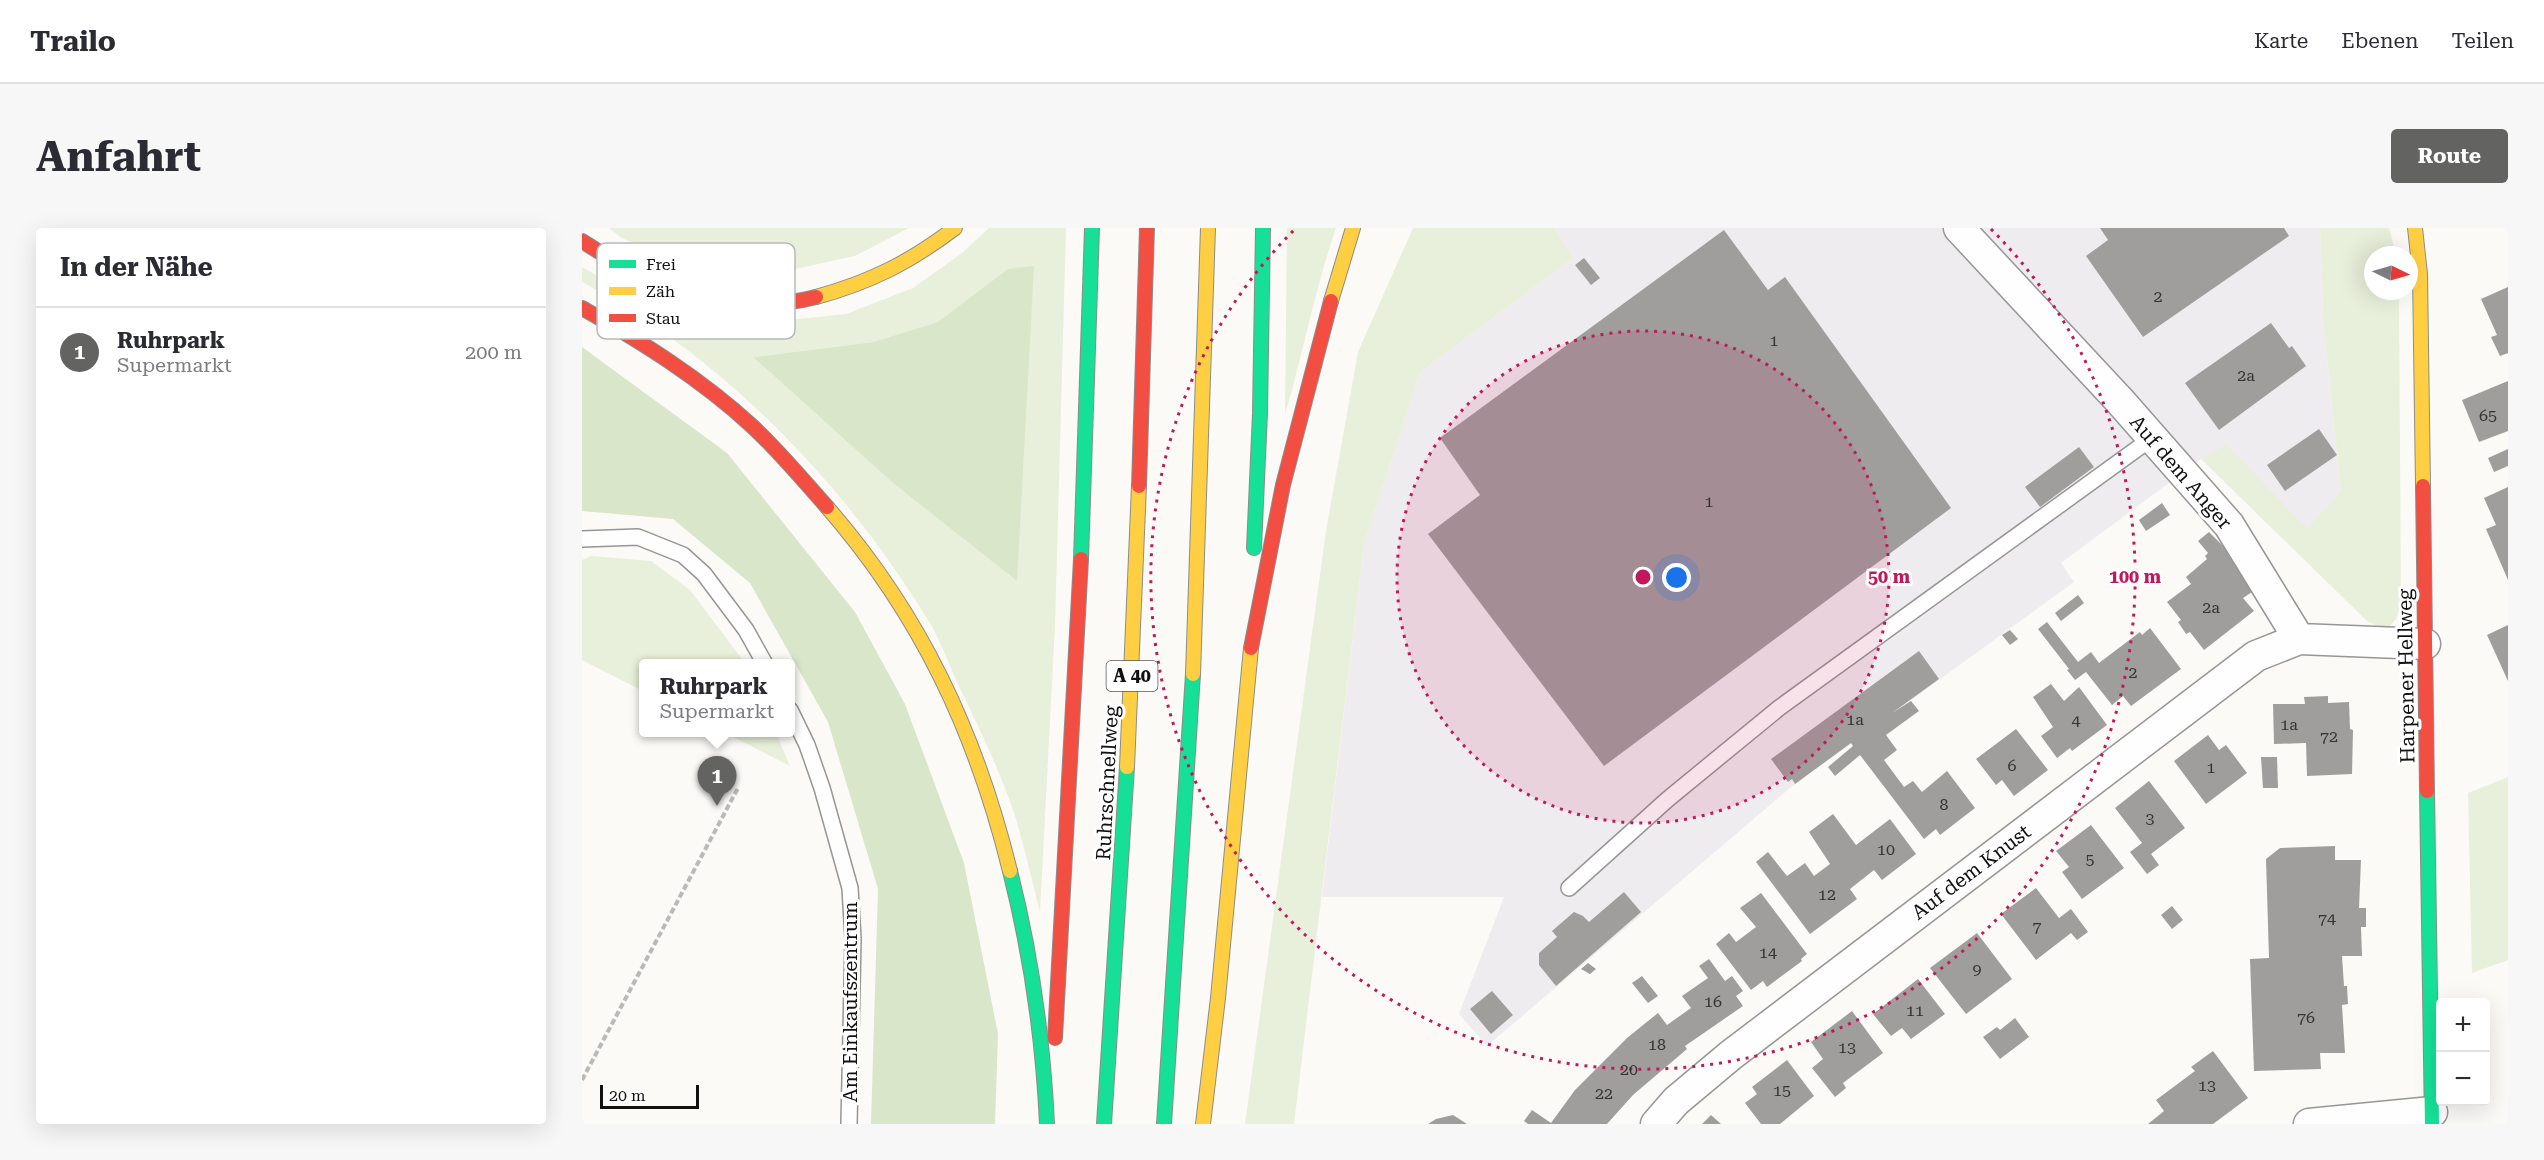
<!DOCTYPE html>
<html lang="de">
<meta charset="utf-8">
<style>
body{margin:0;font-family:"Roboto Serif",serif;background:#f7f7f7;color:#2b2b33}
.controls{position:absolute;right:18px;bottom:18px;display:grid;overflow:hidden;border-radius:6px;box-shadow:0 6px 24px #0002}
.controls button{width:54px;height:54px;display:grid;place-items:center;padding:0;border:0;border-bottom:2px solid #e1e1e2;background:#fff;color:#2b2b33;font:30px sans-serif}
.compass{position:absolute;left:1782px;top:18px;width:54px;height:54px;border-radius:50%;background:#fff;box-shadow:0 6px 24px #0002;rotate:95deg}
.scale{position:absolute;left:18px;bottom:15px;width:99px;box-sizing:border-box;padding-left:6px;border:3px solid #111;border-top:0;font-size:16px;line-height:21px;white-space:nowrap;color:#111;-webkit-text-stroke:4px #fff;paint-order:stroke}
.you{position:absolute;left:1095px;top:350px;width:21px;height:21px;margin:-15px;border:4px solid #fff;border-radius:50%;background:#1a73e8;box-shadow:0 0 0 9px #1a73e833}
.badge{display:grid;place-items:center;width:39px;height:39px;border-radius:50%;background:#636362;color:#fff;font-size:20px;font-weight:700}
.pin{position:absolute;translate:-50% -50px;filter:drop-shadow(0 2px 3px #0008)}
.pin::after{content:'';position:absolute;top:32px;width:21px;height:18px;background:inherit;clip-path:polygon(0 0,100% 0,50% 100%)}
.popup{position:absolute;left:57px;top:431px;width:156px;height:78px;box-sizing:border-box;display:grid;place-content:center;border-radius:6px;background:#fff;filter:drop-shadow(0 2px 4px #0005);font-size:20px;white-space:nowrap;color:#7c7c81}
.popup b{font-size:22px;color:#2b2b33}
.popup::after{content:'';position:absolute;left:50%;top:100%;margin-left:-12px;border:12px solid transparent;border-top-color:#fff}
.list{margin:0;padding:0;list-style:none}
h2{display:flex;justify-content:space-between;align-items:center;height:78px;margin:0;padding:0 24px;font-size:26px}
h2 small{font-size:20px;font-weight:400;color:#7c7c81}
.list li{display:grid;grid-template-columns:39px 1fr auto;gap:18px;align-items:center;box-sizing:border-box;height:90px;padding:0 24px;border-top:2px solid #e1e1e2}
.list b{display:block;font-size:22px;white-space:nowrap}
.list p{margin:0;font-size:20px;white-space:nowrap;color:#7c7c81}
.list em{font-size:20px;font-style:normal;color:#7c7c81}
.map{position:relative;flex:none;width:1926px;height:896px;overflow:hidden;border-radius:6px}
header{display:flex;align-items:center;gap:36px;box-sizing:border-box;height:84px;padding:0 30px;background:#fff;border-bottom:2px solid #e1e1e2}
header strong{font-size:28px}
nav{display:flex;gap:33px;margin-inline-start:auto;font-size:21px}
.intro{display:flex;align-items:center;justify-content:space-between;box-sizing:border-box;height:144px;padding:0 36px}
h1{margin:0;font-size:42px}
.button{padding:15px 27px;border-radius:6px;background:#636362;color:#fff;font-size:21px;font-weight:700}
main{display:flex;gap:36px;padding:0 36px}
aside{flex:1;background:#fff;border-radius:6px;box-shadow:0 6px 24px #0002}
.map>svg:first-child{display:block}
.industrial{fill:#eeecee}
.green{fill:#e8efda;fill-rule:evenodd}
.forest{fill:#d9e6c9}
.building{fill:#a09e9c}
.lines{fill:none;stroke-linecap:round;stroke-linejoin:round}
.lane-casing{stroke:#979695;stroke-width:18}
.street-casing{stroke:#979695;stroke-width:33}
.fast-casing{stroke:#8d8d8b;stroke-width:16}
.slow-casing{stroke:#8d8d8b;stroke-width:16}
.jam-casing{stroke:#8d8d8b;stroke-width:16}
.path{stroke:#b9b9b8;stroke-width:4;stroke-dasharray:6 3;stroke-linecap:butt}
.lane{stroke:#fffefe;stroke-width:15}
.street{stroke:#fffefe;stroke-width:30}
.fast{stroke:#16e098;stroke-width:14}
.slow{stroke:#ffcf43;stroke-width:14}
.jam{stroke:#f24e42;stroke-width:14}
.ring{fill:none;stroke:#c2185b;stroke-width:3;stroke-dasharray:3 6}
.labels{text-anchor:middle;stroke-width:6;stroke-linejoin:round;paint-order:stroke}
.number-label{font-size:16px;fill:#353434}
.shield{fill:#fff;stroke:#585858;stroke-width:1.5}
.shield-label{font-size:18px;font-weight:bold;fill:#111}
.street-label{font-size:20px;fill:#111;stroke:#fff}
.key{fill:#fff;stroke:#b8b8b8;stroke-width:1.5}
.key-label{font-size:16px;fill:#111}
.centre{fill:#c2185b;stroke:#fff;stroke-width:3}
.ring-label{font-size:18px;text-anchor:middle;font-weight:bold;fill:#c2185b;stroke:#fff;stroke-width:6;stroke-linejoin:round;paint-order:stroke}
</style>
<header>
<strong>Trailo</strong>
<nav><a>Karte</a><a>Ebenen</a><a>Teilen</a></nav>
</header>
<div class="intro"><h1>Anfahrt</h1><a class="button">Route</a></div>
<main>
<aside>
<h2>In der Nähe<small></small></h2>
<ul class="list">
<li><span class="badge">1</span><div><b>Ruhrpark</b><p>Supermarkt</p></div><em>200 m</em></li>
</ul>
</aside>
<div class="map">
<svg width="1926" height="896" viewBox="0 0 1926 896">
<rect width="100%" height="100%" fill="#fcfaf7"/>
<path class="industrial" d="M 972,0 L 1738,0 L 1741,91 L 1759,263 L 1725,302 L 1645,218 L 1619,231 L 1479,335 L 1492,354 L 1208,560 L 905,818 L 877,786 L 922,669 L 740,669 L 782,316 L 838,144 L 991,30 Z"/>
<path class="green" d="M 27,0 L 327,0 L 273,28 L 185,47 L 113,43 L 40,10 Z
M 407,0 L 484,0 L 473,398 L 458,684 C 450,653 443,622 434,591 C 419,544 396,498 375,454 C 366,434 358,411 346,392 C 261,254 143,131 0,54 L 0,39 L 77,83 L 138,99 L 264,86 L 331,60 L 380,25 ZM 356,94 L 435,353 L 312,256 L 171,129 L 291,114 Z
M 705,0 L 754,0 C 733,61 721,125 703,187 Z
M 831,0 L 972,0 L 991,30 L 838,144 L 782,316 L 712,896 L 663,896 L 744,303 L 776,124 Z
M 1738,0 L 1807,0 L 1814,27 L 1791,27 L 1791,63 L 1817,63 L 1819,379 L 1814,391 L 1808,398 L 1796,398 L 1785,393 L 1619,231 L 1645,217 L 1725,301 L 1759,263 L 1741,91 Z
M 9,328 L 69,333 L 108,362 L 163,435 L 62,436 L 61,463 L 0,432 L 0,332 Z
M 143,505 L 194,505 L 208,538 Z
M 1926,549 L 1926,732 L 1890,745 L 1886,565 Z"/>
<path class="forest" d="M 452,38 L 435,353 L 312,256 L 171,129 L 291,114 L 356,94 L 426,41 Z
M 0,119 L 145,225 L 273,384 L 323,476 L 382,635 L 416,806 L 413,896 L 289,896 L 296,661 L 246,494 L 168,355 L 91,291 L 0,283 Z"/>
<path class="building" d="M 1518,0 L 1702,0 L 1707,8 L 1561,109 L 1504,28 L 1526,12 Z
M 1142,2 L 1186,62 L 1203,49 L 1369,280 L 1022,538 L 846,306 L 898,267 L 858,210 Z
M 1002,30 L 1018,50 L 1009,57 L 993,37 Z
M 1926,59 L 1926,125 L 1918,128 L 1909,109 L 1915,107 L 1899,71 Z
M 1689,95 L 1707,120 L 1710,118 L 1724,138 L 1637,202 L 1603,155 Z
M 1926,153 L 1926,203 L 1897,214 L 1880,172 Z
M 1737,201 L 1755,227 L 1703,263 L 1685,237 Z
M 1497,219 L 1512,239 L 1458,279 L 1443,259 Z
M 1926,221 L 1926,238 L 1912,244 L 1906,230 Z
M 1926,259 L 1926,352 L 1904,301 L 1914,297 L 1902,270 Z
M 1580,275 L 1588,287 L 1564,303 L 1557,292 Z
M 1627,304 L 1647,324 L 1676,360 L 1661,370 L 1672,383 L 1622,422 L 1608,404 L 1604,406 L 1596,394 L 1599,392 L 1585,374 L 1609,356 L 1604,349 L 1625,331 L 1623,328 L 1626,325 L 1616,313 Z
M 1496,367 L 1502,375 L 1479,393 L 1473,385 Z
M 1465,394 L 1496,434 L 1509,424 L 1517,435 L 1558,404 L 1560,407 L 1568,400 L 1599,441 L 1549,478 L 1541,468 L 1530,477 L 1504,444 L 1493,452 L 1485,442 L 1487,441 L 1456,401 Z
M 1926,397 L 1926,453 L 1905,407 Z
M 1428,402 L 1436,411 L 1428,417 L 1420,407 Z
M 1337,423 L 1357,451 L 1310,485 L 1329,473 L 1337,483 L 1304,507 L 1315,522 L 1302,532 L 1322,559 L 1331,553 L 1340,564 L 1365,543 L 1393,580 L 1358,607 L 1354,601 L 1342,611 L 1278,527 L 1253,548 L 1246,539 L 1271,518 L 1269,515 L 1213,556 L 1210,551 L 1206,554 L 1189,531 Z
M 1469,456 L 1482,473 L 1497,459 L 1525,497 L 1490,523 L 1488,520 L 1475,530 L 1459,508 L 1471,499 L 1451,469 Z
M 1746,468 L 1746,475 L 1767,474 L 1768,501 L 1771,502 L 1770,546 L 1725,548 L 1724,515 L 1692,516 L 1691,476 L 1723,476 L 1722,469 Z
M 1434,501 L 1466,542 L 1432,568 L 1420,552 L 1414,557 L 1394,531 Z
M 1626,507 L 1637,522 L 1644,517 L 1665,545 L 1624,576 L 1592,533 Z
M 1679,529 L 1695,529 L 1696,560 L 1681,560 Z
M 1567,553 L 1603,600 L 1569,626 L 1577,637 L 1565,646 L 1548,624 L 1560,615 L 1533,580 Z
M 1251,586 L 1274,617 L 1308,591 L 1334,626 L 1300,652 L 1292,642 L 1268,661 L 1275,671 L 1228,706 L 1174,634 L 1186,624 L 1205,648 L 1223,635 L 1232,648 L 1248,636 L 1227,604 Z
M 1509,597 L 1542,640 L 1500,671 L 1480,644 L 1487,639 L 1474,623 Z
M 1753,618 L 1753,632 L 1779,632 L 1777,680 L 1784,680 L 1784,699 L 1779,699 L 1780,728 L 1760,728 L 1762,758 L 1765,758 L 1766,776 L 1760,777 L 1763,825 L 1738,825 L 1739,841 L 1672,843 L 1668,731 L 1687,730 L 1684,631 L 1698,620 Z
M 1454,660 L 1477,690 L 1489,681 L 1506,704 L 1495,712 L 1489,705 L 1454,732 L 1419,686 Z
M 1042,664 L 1059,684 L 974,758 L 957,737 L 957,725 L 975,709 L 970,703 L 992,684 L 1001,688 L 1007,694 Z
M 1179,665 L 1225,726 L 1219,731 L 1220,733 L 1185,759 L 1181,753 L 1169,762 L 1134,716 L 1147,705 L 1154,714 L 1174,699 L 1158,680 Z
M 1590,678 L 1601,692 L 1590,701 L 1579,687 Z
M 1395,705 L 1430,751 L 1384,786 L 1348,740 Z
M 1127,731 L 1143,753 L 1150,748 L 1161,763 L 1154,768 L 1161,778 L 1103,818 L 1105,821 L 1051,867 L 1025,896 L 946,896 L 942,893 L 950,882 L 969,895 L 993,862 L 1045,810 L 1076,785 L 1085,797 L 1109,780 L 1100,768 L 1126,750 L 1117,738 Z
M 1006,735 L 1014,741 L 1008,746 L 999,741 Z
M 1060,748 L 1076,768 L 1066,775 L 1050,755 Z
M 1336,751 L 1363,786 L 1329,811 L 1320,800 L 1309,808 L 1291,786 Z
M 910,763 L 931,787 L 909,806 L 888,781 Z
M 1270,783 L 1301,825 L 1261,855 L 1264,860 L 1253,869 L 1230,840 L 1241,831 L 1229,814 Z
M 1433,790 L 1447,809 L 1418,831 L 1401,809 L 1415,799 L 1418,802 Z
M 1631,823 L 1666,870 L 1631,896 L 1566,896 L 1582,883 L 1574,872 L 1613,843 L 1609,839 Z
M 1205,832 L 1232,868 L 1198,896 L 1179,896 L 1163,875 L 1175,866 L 1170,859 Z
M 871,887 L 885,896 L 846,896 L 854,891 Z
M 1129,887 L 1139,896 L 1120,896 Z"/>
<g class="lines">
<g class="lane-casing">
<path id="lane" d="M 0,311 L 56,309 L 101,327 L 122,346 L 164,402 L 183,436
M 208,482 L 225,517 L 240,560 L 268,660 L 271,711 L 267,896
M 987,660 L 1086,571 L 1197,480 L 1570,210"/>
</g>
<g class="street-casing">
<path id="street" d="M 1377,0 L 1538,173 L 1647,297 L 1717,411 L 1843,416
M 1074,896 L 1094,873 L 1149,827 L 1674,428 L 1717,411
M 1727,896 L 1850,884"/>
</g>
<g class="fast-casing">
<path id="fast" d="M 672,320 L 678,185 L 681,0
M 499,331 L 510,0
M 1845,563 L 1850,896
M 428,643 C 449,726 461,810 465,896
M 522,896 L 545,539
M 582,896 L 611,446"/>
</g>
<g class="slow-casing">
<path id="slow" d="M 1833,0 L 1838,46 L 1841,258
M 234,69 C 289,54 328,34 373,0
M 749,73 L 771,0
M 245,279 C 339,387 394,505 428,643
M 611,446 L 626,0
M 545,539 L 557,258
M 621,896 L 636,770 L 669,420"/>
</g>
<g class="jam-casing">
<path id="jam" d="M 0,13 C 70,59 149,91 234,69
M 0,80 C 60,114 119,151 170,198 C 197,223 221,252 245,279
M 557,258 L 565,0
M 1841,258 L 1845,563
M 669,420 L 701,257 L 749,73
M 473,810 L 499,331"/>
</g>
<path class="path" d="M 0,852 L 156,560"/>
<use href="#lane" class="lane"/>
<use href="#street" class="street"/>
<use href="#fast" class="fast"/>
<use href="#slow" class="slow"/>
<use href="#jam" class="jam"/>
</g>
<circle cx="1061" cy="349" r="246" fill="#c2185b" fill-opacity=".12"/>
<g class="ring">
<circle cx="1061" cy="349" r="246"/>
<path d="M1409 1A492 492 0 1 1 713 1"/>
</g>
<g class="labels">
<g class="number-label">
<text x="1576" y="74">2</text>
<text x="1192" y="118">1</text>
<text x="1664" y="153">2a</text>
<text x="1906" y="193">65</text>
<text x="1127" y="279">1</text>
<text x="1629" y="385">2a</text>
<text x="1551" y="450">2</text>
<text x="1273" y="497">1a</text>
<text x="1494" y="498">4</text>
<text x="1707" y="502">1a</text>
<text x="1747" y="514">72</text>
<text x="1430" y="543">6</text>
<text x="1629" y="545">1</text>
<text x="1362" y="582">8</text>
<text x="1568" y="596">3</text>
<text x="1304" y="627">10</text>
<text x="1508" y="637">5</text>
<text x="1245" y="672">12</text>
<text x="1745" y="696">74</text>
<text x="1455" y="704">7</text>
<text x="1186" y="730">14</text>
<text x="1395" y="747">9</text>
<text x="1131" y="779">16</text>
<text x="1333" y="788">11</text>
<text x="1724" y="795">76</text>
<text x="1075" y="822">18</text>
<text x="1265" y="825">13</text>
<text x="1047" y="847">20</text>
<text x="1625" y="863">13</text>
<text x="1200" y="868">15</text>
<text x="1022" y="871">22</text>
</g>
<rect class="shield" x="524.5" y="433" width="51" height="30" rx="4.5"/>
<g class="shield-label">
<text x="550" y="454">A 40</text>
</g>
<g class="street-label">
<text transform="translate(1599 244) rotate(49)" y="7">Auf dem Anger</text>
<text transform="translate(1824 448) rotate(-91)" y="7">Harpener Hellweg</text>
<text transform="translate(525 555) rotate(-87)" y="7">Ruhrschnellweg</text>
<text transform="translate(1389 644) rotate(-37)" y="7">Auf dem Knust</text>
<text transform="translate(268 774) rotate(-90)" y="7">Am Einkaufszentrum</text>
</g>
</g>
<rect x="15" y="15" width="198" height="96" rx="9" class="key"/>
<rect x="27" y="32" width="27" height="8" fill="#16e098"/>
<rect x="27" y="59" width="27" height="8" fill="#ffcf43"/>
<rect x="27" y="86" width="27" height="8" fill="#f24e42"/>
<g class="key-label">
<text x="64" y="42">Frei</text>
<text x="64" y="69">Zäh</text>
<text x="64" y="96">Stau</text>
</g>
<circle cx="1061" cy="349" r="9" class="centre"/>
<g class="ring-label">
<text x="1307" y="355">50 m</text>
<text x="1553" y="355">100 m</text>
</g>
</svg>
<div class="controls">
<button>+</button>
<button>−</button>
</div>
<svg class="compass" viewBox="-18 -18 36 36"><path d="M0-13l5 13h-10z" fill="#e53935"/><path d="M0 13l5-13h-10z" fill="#7c7c81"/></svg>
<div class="scale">20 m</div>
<div class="you"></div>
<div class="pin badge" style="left:135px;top:578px">1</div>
<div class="popup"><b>Ruhrpark</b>Supermarkt</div>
</div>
</main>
